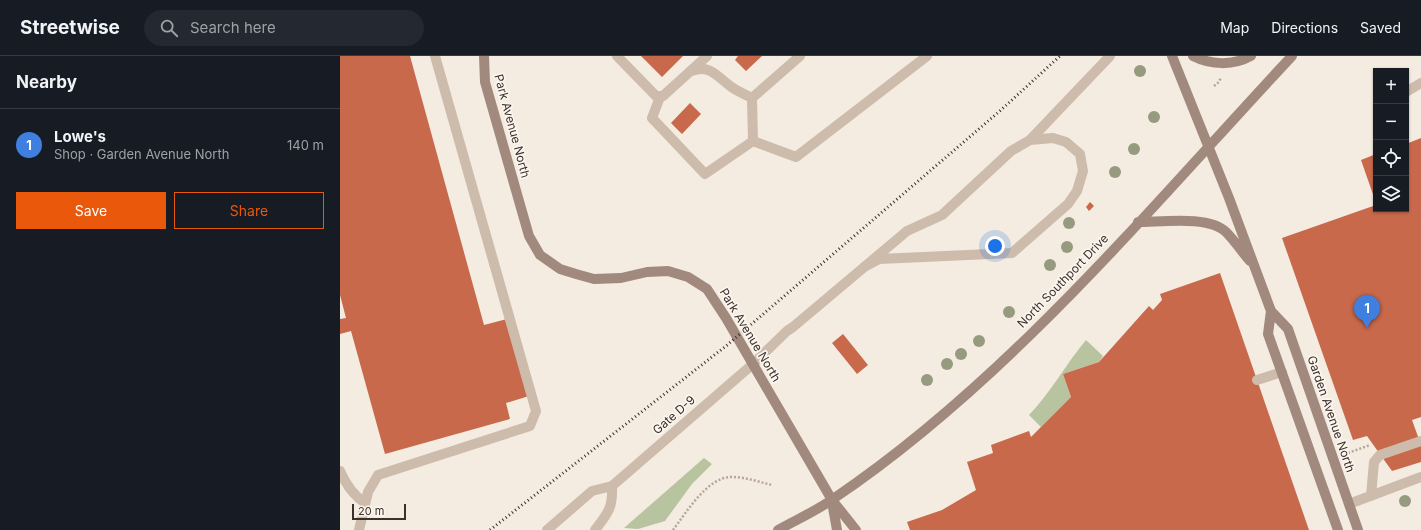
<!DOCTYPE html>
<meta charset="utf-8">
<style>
body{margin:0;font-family:Inter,sans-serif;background:#242831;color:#f1f3f6}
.controls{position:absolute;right:12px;top:12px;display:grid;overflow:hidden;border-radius:0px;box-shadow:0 1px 3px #0004}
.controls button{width:36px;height:36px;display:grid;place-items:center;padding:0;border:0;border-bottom:1px solid #363941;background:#171b24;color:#f1f3f6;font:20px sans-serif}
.scale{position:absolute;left:12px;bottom:10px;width:54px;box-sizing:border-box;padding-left:4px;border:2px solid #3b302b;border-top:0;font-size:11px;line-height:14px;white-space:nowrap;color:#3b302b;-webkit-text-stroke:3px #fbf5ee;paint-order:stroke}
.you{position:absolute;left:655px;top:190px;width:14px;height:14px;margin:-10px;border:3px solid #fff;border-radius:50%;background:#1a73e8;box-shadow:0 0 0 6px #1a73e833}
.badge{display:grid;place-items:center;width:26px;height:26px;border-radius:50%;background:#ea580c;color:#fff;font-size:13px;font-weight:700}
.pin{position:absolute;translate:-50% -33px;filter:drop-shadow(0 1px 2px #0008)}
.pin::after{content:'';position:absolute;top:21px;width:14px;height:12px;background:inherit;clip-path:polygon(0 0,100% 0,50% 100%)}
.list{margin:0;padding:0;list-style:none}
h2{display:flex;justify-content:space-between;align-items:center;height:52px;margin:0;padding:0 16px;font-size:17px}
h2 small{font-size:13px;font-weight:400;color:#9ea1a6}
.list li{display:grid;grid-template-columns:26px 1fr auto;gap:12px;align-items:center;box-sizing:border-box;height:72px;padding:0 16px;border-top:1px solid #363941}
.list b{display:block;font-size:15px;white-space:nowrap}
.list p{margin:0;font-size:13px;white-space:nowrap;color:#9ea1a6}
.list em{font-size:13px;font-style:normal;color:#9ea1a6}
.actions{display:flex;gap:8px;padding:12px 16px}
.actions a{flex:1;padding:9px 0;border:1px solid #ea580c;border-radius:0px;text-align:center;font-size:14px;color:#ea580c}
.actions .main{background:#ea580c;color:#fff}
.icon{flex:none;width:22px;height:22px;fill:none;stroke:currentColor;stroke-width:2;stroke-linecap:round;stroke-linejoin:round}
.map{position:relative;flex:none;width:1081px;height:474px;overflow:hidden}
header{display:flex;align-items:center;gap:24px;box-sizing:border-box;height:56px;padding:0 20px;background:#171b24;border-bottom:1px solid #363941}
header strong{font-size:19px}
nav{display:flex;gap:22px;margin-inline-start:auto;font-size:14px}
.search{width:280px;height:36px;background:#242831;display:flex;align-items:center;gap:10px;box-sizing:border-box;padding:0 14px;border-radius:22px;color:#9ea1a6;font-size:15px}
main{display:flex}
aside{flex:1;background:#171b24}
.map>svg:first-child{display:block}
.green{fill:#b8c4a0}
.building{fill:#c8694b}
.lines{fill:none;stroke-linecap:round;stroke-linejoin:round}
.path{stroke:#b9a596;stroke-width:2.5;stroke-dasharray:2 2;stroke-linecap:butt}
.lane{stroke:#cdbbac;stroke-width:10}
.secondary{stroke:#a18a7d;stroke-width:10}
.rail{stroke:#3b302b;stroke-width:3;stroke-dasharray:1 3;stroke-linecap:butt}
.tree{fill:#969b7f}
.labels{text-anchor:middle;stroke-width:3.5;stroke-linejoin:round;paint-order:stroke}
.street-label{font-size:12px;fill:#3b302b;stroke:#fbf5ee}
</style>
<header>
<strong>Streetwise</strong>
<div class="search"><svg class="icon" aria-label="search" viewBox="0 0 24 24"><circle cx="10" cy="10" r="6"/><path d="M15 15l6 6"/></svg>Search here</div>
<nav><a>Map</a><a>Directions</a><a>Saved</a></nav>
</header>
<main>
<aside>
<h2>Nearby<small></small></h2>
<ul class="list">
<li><span class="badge" style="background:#3f7fe0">1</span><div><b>Lowe's</b><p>Shop · Garden Avenue North</p></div><em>140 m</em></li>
</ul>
<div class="actions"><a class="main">Save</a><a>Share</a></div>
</aside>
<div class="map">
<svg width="1081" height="474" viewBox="0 0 1081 474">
<rect width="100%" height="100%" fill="#f4ebe1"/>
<path class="green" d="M 746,284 L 763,300 L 759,306 L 723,318 L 731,341 L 701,371 L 689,359 C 711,336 726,308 746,284 Z
M 364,402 L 372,408 L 352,428 L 325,465 L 298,473 L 284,472 Z"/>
<path class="building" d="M 0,0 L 70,0 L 144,269 L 167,263 L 189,340 L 166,347 L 170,363 L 45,398 L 11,275 L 0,278 L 0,263 L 6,262 L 0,239 Z
M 301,0 L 343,0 L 322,21 Z
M 398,0 L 422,0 L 406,15 L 395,4 Z
M 350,47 L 361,58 L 342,78 L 331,67 Z
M 1081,82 L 1081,361 L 1072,364 L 1081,389 L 1081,406 L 1052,415 L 1027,380 L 1013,384 L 942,182 L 1036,149 L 1036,153 L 1066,153 L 1066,88 Z
M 1036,98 L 1036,147 L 1021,104 Z
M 750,146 L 754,150 L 749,155 L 746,151 Z
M 880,217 L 969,474 L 570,474 L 567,466 L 602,454 L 636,434 L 627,406 L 653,397 L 651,389 L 689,375 L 691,381 L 731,341 L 723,318 L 759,306 L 809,250 L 813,254 L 822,244 L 820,238 Z
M 503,278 L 528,309 L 517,318 L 492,287 Z"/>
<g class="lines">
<path class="path" d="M 874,30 L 879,26 L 881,21
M 1008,397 L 1030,389
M 333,474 C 346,457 368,420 392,421 C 405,421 419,426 432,429"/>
<path class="lane" d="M 277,0 L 316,40 L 323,40 L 367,0
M 352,15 C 370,7 379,23 393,32 C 399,36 406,39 412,42
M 1066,36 L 1081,27
M 320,41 L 312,62 L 365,118 L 413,85 L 412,42 L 460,0
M 690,84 L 770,0
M 413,85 L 456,101 L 587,0
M 917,324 L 942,316
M 0,415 C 6,429 13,439 25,447
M 1031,440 L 1034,406 L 1040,399 L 1081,385
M 1009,448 L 1081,421
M 19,474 L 28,436 L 38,419 L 190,370 L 196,355 L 95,0
M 207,474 L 252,435 L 272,430 L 413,308 L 447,275 L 453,271 L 567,175 L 602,159 L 671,95 L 690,84 L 713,82 L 726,86 L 740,98 L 743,115 L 737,135 L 728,148 L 672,197 L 539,203 L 524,211
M 255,474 C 268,457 273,452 272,430"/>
<path class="secondary" d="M 144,0 L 145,26 L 189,180 L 200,199 L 220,213 L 236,218 L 254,223 L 281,222 L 307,216 L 328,215 L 348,221 L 367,233 L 386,262 L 492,444 L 516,474
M 832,0 L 889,142 L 931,255 L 948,273 L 1018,474
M 853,0 C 871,9 893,10 911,0
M 798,166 C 821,166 869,159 886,176 C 895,185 902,196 910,205
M 931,255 L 928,278 L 998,474
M 492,446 L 497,474
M 438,474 C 456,464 476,455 493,443 C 668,325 809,153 952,0"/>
<path class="rail" d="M 150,474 L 386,290 L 661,54 L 720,0"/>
</g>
<g class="tree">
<circle cx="800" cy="15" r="6"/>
<circle cx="814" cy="61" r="6"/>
<circle cx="794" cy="93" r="6"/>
<circle cx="775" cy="116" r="6"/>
<circle cx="729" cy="167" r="6"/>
<circle cx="727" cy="191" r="6"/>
<circle cx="710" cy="209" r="6"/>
<circle cx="669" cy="256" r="6"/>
<circle cx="639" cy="285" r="6"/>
<circle cx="621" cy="298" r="6"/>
<circle cx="607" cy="308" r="6"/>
<circle cx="587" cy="324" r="6"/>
<circle cx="1065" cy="445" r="6"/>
</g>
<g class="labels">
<g class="street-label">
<text transform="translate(172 70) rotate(75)" y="4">Park Avenue North</text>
<text transform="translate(723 225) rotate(-46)" y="4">North Southport Drive</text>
<text transform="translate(410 279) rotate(59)" y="4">Park Avenue North</text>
<text transform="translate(991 358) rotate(71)" y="4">Garden Avenue North</text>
<text transform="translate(334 359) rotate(-41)" y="4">Gate D-9</text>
</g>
</g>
</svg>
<div class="controls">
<button>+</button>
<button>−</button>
<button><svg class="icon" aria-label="locate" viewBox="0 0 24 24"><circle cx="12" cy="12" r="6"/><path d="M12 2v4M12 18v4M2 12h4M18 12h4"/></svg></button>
<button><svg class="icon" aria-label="layers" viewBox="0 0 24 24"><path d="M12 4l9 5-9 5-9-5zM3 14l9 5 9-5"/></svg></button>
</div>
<div class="scale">20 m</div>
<div class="you"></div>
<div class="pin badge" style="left:1027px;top:272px;background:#3f7fe0">1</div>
</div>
</main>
